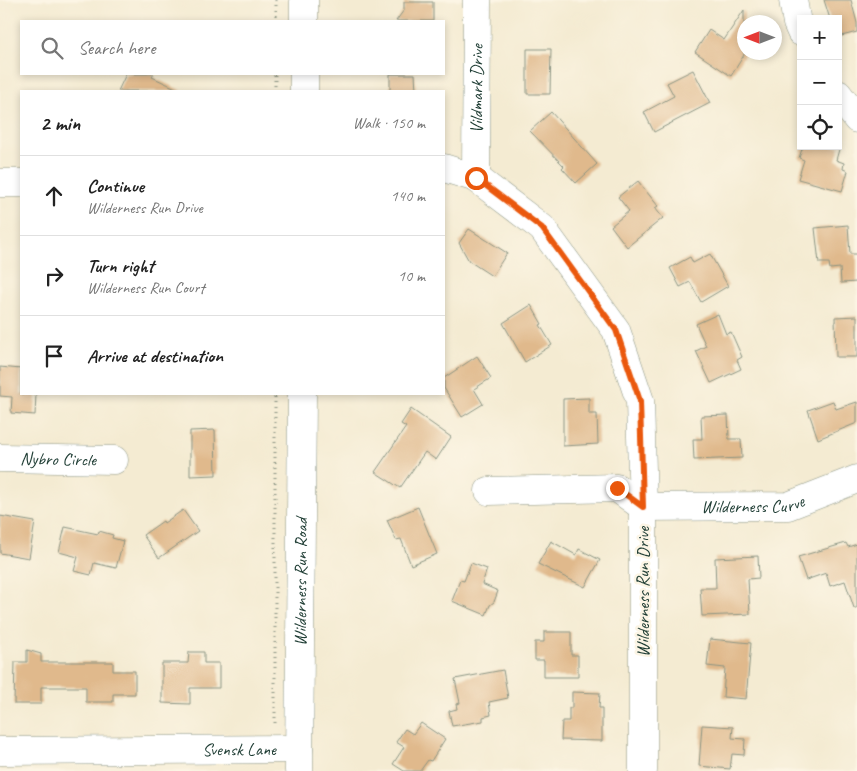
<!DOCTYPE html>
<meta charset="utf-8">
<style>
body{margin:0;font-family:Caveat,sans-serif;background:#f2f2f2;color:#222}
.controls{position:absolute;right:15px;top:15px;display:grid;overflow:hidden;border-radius:0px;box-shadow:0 2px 8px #0003}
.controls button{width:45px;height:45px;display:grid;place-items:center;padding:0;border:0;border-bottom:1px solid #e0e0e0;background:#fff;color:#222;font:25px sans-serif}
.compass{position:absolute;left:737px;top:15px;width:45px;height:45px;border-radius:50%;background:#fff;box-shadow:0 2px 8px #0003;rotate:270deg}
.stop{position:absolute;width:15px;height:15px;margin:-11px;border:4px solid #ea580c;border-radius:50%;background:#fff}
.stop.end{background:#ea580c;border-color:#fff;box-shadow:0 1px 5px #0008}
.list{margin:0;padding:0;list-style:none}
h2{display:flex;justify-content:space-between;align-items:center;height:65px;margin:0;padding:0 20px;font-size:21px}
h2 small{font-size:16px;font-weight:400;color:#767676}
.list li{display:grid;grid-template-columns:32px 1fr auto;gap:15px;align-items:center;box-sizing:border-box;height:80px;padding:0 20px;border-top:1px solid #e0e0e0}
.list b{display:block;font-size:19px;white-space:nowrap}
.list p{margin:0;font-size:16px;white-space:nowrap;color:#767676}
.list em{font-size:16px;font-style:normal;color:#767676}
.icon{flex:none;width:28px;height:28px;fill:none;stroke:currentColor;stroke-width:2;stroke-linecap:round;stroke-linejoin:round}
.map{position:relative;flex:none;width:857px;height:771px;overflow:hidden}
.search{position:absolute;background:#fff;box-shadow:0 2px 8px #0003;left:20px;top:20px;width:425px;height:55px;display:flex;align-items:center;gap:12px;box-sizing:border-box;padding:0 18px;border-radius:0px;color:#767676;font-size:19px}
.panel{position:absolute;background:#fff;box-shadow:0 2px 8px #0003;left:20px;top:90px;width:425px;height:305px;border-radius:0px}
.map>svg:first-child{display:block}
.building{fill:#e0b98c}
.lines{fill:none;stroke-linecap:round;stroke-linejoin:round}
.minor-casing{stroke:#8a9483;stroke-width:29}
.path{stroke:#8a9483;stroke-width:3;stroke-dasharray:1 4;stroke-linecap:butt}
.minor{stroke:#fff;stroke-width:28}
.route{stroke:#ea580c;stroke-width:6}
.labels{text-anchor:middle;stroke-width:5;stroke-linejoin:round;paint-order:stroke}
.street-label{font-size:18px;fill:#1f3d34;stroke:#fcf5e5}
</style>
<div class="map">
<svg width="857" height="771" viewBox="0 0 857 771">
<rect width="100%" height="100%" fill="#fcf5e5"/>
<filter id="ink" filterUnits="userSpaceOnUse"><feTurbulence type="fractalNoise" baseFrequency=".02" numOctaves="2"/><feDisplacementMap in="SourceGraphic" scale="10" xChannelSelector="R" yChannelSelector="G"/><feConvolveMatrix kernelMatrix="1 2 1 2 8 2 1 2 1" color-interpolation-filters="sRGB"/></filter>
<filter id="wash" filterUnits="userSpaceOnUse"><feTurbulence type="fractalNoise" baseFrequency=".0096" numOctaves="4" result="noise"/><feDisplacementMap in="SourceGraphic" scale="20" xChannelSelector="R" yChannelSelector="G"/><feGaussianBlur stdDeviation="1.12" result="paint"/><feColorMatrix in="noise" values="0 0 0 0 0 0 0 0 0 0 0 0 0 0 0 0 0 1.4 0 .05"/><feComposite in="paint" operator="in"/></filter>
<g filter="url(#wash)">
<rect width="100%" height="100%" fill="#f4ebd2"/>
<g id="blocks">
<path class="building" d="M 824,0 L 851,0 L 857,23 L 857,32 L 838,37 L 838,19 L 830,19 Z
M 404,2 L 433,2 L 433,21 L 396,21 L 404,10 Z
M 744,10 L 744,55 L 731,76 L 695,52 L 709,30 L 724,40 Z
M 527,49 L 551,49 L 550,94 L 527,94 Z
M 693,70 L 710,103 L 654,132 L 644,112 L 674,96 L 667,83 Z
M 126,74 L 154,74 L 152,77 L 182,91 L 118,91 Z
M 390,74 L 415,74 L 416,91 L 390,91 Z
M 551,112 L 597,164 L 576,183 L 562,168 L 564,166 L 530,131 Z
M 803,146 L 840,146 L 836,160 L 844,163 L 843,169 L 848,171 L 842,191 L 798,179 L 804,160 L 799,158 Z
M 638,181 L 658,206 L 655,208 L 663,218 L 627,247 L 611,226 L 629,211 L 618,197 Z
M 848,225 L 850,254 L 857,254 L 857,282 L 841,283 L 840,268 L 830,269 L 829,263 L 819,263 L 815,228 Z
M 469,229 L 507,253 L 492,276 L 469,261 L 459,243 Z
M 710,254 L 728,286 L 701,302 L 690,282 L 680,287 L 670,268 L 690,257 L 693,263 Z
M 531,305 L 542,324 L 540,325 L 552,345 L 525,362 L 503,323 Z
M 718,314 L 726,334 L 731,332 L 742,357 L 737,360 L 741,369 L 711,383 L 696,351 L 706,346 L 696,324 Z
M 857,316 L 857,357 L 836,357 L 835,317 Z
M 477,356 L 491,378 L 474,389 L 483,404 L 462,417 L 444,388 L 444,378 Z
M 0,367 L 21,369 L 21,394 L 36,394 L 35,415 L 11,413 L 12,397 L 0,396 Z
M 589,398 L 589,414 L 597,414 L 598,444 L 563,446 L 563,399 Z
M 833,401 L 836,409 L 857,402 L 857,423 L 818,439 L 808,410 Z
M 411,409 L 451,437 L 436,460 L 425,452 L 400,488 L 375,472 L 406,427 L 401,424 Z
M 728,415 L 729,439 L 741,439 L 742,458 L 694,460 L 693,439 L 702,439 L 701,416 Z
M 215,430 L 216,475 L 190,476 L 190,431 Z
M 418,507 L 437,554 L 411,565 L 401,539 L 396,540 L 387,520 Z
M 183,510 L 198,531 L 159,558 L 143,535 L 163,521 L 164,523 Z
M 0,516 L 35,522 L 29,558 L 0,553 Z
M 65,527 L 98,534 L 99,531 L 113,535 L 112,538 L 123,541 L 116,568 L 94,563 L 91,575 L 74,571 L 78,557 L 59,552 Z
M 551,541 L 576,555 L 579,549 L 600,560 L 585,587 L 538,564 Z
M 846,543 L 848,547 L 857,544 L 857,608 L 854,608 L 845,581 L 830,586 L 826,573 L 806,580 L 798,557 Z
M 758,556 L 759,578 L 748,579 L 750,614 L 702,616 L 700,588 L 716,588 L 715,558 Z
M 471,563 L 487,569 L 482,584 L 498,591 L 494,602 L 490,605 L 486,615 L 452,601 L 460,580 L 464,581 Z
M 544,632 L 571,632 L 571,655 L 578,655 L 578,677 L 544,677 L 544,660 L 535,660 L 535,642 L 544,642 Z
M 710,639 L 751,643 L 746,699 L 723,697 L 725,668 L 707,666 Z
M 27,650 L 41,654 L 41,662 L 113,662 L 113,671 L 135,671 L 135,694 L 113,694 L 113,702 L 86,702 L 86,687 L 41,687 L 41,704 L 14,704 L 15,662 L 27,662 Z
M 189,652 L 204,652 L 204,663 L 219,663 L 219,688 L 190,688 L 190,704 L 162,703 L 162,663 L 188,663 Z
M 503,670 L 508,698 L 489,702 L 491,715 L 483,717 L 483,721 L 452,726 L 449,711 L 457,709 L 456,704 L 460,703 L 455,679 Z
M 572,692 L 600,693 L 599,708 L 602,708 L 602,741 L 561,740 L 562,721 L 569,721 L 569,708 L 572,708 Z
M 421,723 L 445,739 L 431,761 L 428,760 L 420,771 L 404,771 L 393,764 L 404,747 L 396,742 L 405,729 L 413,734 Z
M 702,725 L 733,727 L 732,738 L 745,739 L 744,755 L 732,754 L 730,769 L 699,766 Z"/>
</g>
</g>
<g filter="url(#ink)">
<use href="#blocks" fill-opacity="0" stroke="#8a9483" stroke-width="1"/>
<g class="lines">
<g class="minor-casing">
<g id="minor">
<path d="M 304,0 L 304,21"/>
<path d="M 793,0 L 797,23 L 801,32"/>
<path d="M 304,74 L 304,91"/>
<path d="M 838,94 L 857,119"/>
<path d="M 444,168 L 476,178 L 542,228 L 616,330 L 640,401 L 643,507 L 643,771"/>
<path id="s1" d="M 476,178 L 477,0"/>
<path d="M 0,183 L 21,183"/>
<path id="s2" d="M 0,458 L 114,460"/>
<path id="s3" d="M 489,491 L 617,488 L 643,507 L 788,506 L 857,479"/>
<path id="s4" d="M 0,751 L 299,749"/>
<path id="s5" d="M 299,771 L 302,394"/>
</g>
</g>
<path class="path" d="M 276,21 L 276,0
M 275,91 L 275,74
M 275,723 L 275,394"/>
<use href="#minor" class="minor"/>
</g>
</g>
<g class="lines" filter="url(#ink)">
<path class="route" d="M 476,178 L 542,228 L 616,330 L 640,401 L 643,507 L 617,488"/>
</g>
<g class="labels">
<g class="street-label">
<text dy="6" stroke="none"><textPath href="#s1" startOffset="89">Vildmark Drive</textPath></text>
<text dy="6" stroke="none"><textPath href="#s2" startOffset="58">Nybro Circle</textPath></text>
<text dy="6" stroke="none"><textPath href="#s3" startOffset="270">Wilderness Curve</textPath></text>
<text dy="6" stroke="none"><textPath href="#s5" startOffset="189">Wilderness Run Road</textPath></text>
<text transform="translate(643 592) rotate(-90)" y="6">Wilderness Run Drive</text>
<text dy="6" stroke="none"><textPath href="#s4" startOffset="239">Svensk Lane</textPath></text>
</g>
</g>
</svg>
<div class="controls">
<button>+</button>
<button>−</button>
<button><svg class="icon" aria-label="locate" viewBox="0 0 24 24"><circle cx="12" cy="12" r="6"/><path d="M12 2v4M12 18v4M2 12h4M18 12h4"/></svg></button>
</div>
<svg class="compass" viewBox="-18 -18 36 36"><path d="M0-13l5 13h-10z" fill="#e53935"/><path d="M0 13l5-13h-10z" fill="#767676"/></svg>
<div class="stop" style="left:476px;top:178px"></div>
<div class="stop end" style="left:617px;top:488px"></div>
<div class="search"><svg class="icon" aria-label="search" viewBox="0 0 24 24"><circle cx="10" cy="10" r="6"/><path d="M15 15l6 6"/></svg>Search here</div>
<section class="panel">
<h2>2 min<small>Walk · 150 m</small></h2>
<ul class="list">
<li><svg class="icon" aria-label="ahead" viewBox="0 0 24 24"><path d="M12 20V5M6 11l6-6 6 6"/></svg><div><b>Continue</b><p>Wilderness Run Drive</p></div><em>140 m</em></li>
<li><svg class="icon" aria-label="right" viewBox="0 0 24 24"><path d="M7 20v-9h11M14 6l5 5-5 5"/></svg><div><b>Turn right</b><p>Wilderness Run Court</p></div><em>10 m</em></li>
<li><svg class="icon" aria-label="arrive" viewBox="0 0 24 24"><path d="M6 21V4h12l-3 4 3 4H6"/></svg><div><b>Arrive at destination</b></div></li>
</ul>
</section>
</div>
